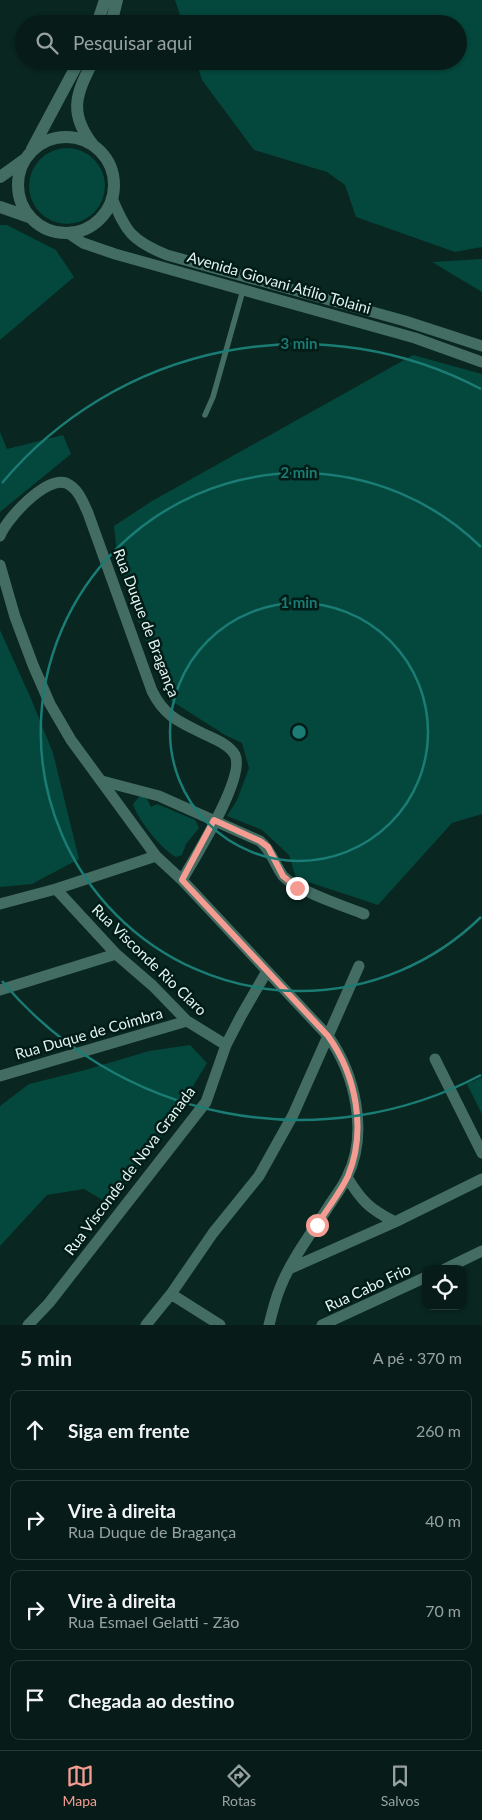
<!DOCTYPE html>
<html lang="pt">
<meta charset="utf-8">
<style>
body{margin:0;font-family:Lato,sans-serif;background:#152925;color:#f1f3f6}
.controls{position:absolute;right:15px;bottom:15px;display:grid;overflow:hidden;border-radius:10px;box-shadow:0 1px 4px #0004}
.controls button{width:45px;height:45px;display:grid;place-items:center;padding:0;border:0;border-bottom:1px solid #283a37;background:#071c18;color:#f1f3f6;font:25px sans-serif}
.stop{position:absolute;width:15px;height:15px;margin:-11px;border:4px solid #f59c92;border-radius:50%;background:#fff}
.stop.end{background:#f59c92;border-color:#fff;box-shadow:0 1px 5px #0008}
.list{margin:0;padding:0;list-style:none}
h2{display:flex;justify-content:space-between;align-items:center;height:65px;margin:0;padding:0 20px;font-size:21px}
h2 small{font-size:16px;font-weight:400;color:#98a1a2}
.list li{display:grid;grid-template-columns:32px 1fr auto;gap:15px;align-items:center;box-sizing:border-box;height:80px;margin:0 10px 10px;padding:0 10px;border:1px solid #283a37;border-radius:10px}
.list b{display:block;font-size:19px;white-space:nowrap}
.list p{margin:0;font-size:16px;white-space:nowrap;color:#98a1a2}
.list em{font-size:16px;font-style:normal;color:#98a1a2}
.icon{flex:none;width:28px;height:28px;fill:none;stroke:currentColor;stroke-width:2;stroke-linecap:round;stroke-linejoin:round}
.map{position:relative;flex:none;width:482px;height:1325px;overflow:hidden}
.search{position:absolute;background:#071c18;box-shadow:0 1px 4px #0004;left:15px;right:15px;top:15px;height:55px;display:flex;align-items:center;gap:12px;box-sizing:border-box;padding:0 18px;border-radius:28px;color:#98a1a2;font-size:19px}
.sheet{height:425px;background:#071c18}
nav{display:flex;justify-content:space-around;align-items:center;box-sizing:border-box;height:70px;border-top:1px solid #283a37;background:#071c18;font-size:14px;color:#98a1a2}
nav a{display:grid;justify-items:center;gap:2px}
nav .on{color:#f59c92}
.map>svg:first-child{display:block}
.green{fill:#04473c}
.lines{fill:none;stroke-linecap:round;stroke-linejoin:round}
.service{stroke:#436d63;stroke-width:5.5}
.minor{stroke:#436d63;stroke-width:11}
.tertiary{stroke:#436d63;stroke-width:12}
.route{stroke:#f59c92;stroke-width:6}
.ring{fill:none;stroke:#1a7c74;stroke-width:2.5}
.labels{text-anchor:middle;stroke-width:5;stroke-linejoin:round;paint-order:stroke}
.street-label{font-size:15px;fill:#e4f4f0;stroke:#011c17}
.centre{fill:#1a7c74;stroke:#011c17;stroke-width:2.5}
.ring-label{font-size:15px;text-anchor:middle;font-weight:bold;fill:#1a7c74;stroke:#011c17;stroke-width:5;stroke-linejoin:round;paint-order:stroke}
</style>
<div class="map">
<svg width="482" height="1325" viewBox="0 0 482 1325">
<rect width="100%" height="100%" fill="#092620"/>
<path class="green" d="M 175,0 L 482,0 L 482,247 L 455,252 L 356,217 L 345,185 L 327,172 L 254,150 L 202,80 L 196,61 L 458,61 L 458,24 L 183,24 Z
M29 186a38 38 0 1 1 76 0a38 38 0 1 1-76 0Z
M 0,225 L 7,225 L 56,250 L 74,277 L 0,340 Z
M 482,259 L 482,292 L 432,262 Z
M 413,355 L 482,374 L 482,814 L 452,823 L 378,905 L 296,878 L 289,855 L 262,830 L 227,816 L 237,800 L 249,768 L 242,743 L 225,735 L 170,700 L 135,614 L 117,554 L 114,526 L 152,501 Z
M 0,432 L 7,449 L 63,435 L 71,454 L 0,512 Z
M 0,630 L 32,701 L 53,753 L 79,859 L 32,884 L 0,887 Z
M 139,797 L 144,797 L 147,799 L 151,807 L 157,804 L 195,820 L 199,828 L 186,844 L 182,855 L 176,857 C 163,851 137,819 133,804 Z
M 190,1045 L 207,1063 L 169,1126 L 111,1205 L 84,1189 L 47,1195 L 0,1246 L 0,1106 L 29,1084 L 85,1070 L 149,1051 Z
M 482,1077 L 482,1114 L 467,1084 Z"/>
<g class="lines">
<path class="service" d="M 205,415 L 213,397 L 243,290"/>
<path class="minor" d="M 112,198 C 126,232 132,241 167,255 L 405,321 L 482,346
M 68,233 L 83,243 L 115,254 L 415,338 L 482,362
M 0,536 C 6,519 46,476 66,483 C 78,488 83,502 88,513 L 152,691 C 164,715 177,721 200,732 C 211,738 228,743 235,755 C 246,777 195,857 182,880
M 0,565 L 15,617 L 33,665 L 50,704 L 71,740 L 156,856 L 182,880 L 328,1036 C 355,1074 369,1133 347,1177 C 342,1188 333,1199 327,1209 C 310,1235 291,1260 280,1288 C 275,1300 272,1313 269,1325
M 102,781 L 159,796 L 260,841 C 272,851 274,864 283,876 C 295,890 346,907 364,914
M 56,889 L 116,954 L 153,986 L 187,1021 L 226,1045
M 0,904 L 56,889 L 156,856
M 0,990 L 116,954
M 435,1059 L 482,1153
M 0,1076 L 187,1021
M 347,1177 C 362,1202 370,1209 395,1222
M 289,1269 L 395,1222 L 482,1179
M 445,1269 L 482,1251
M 171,1294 L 220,1325
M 28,1325 L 49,1303 L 206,1102 L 226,1045 L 241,1016 L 267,971
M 146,1325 L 171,1294 L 213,1233 L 259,1176 L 293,1115 L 359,966
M 322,1325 L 426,1277"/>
<path class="tertiary" d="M 97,24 L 105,0
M 111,24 L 117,0
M 93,61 C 76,94 68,113 93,145
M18 185a48 48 0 1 1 96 0a48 48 0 1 1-96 0Z
M 32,149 L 79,61
M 0,177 L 24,160
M 0,207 L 29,217"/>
</g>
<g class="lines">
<path class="route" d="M 297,888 L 283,876 L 268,847 L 260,841 L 214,820 L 182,880 L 328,1036 C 356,1075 367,1130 348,1176 C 340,1193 327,1209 317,1225"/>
</g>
<g class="ring">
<circle cx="299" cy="732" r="129"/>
<path d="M481 917A259 259 0 1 1 481 547"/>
<path d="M481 1075A388 388 0 0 1 2 981M2 483A388 388 0 0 1 481 389"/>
</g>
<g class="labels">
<g class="street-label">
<text transform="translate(279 283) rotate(16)" y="5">Avenida Giovani Atílio Tolaini</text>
<text transform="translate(146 623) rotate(69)" y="5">Rua Duque de Bragança</text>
<text transform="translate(149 960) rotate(44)" y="5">Rua Visconde Rio Claro</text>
<text transform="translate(89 1034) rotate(-16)" y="5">Rua Duque de Coimbra</text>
<text transform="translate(130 1171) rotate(-53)" y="5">Rua Visconde de Nova Granada</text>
<text transform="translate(368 1288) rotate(-25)" y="5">Rua Cabo Frio</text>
</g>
</g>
<circle cx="299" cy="732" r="8" class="centre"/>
<g class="ring-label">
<text x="299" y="349">3 min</text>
<text x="299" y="478">2 min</text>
<text x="299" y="608">1 min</text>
</g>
</svg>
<div class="controls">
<button><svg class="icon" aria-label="locate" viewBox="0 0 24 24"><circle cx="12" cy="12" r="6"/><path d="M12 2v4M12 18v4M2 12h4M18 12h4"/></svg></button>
</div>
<div class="stop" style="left:317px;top:1225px"></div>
<div class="stop end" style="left:297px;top:888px"></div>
<div class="search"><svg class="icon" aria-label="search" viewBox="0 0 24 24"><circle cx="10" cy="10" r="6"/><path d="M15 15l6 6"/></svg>Pesquisar aqui</div>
</div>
<section class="sheet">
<h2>5 min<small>A pé · 370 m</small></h2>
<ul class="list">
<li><svg class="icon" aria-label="ahead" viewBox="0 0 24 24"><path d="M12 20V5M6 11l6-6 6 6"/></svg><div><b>Siga em frente</b></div><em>260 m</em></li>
<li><svg class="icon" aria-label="right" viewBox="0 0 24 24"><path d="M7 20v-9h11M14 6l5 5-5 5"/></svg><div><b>Vire à direita</b><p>Rua Duque de Bragança</p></div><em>40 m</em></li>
<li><svg class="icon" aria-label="right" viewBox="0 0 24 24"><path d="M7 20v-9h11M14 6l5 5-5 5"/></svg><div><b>Vire à direita</b><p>Rua Esmael Gelatti - Zão</p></div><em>70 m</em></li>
<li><svg class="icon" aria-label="arrive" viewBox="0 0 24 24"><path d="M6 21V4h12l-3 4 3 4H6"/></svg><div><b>Chegada ao destino</b></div></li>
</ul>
</section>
<nav>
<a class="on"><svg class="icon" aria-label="map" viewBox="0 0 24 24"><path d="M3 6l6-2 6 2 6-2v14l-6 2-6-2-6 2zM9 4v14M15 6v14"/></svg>Mapa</a>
<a><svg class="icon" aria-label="directions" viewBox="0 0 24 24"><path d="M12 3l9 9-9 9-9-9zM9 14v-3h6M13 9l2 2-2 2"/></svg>Rotas</a>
<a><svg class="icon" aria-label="saved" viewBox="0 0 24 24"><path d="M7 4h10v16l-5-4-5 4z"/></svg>Salvos</a>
</nav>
